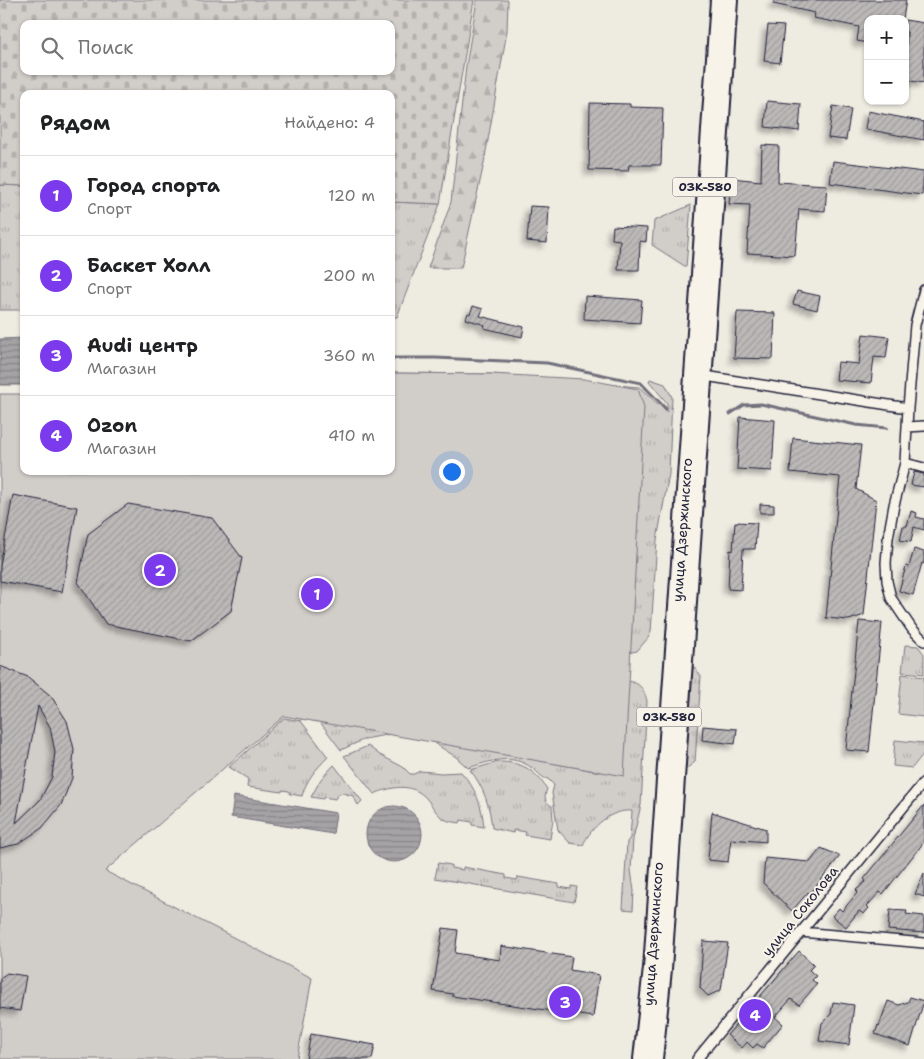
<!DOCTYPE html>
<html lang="ru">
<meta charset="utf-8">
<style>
body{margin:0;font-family:"Shantell Sans",sans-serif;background:#f2f2f2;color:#202124}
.controls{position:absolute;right:15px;top:15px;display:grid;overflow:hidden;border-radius:10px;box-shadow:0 1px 4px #0004}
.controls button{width:45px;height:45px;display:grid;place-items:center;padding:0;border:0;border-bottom:1px solid #e0e0e0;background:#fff;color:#202124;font:25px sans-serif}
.you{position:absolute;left:451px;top:471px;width:18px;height:18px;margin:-12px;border:4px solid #fff;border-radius:50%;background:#1a73e8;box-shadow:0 0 0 8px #1a73e833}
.badge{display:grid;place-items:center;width:32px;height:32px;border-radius:50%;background:#7c3aed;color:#fff;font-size:16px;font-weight:700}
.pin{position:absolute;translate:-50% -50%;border:2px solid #fff;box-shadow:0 1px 5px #0006}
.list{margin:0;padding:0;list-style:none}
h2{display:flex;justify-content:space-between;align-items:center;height:65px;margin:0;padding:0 20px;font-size:21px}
h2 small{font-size:16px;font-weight:400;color:#757577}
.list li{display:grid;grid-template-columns:32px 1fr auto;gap:15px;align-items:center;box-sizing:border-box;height:80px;padding:0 20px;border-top:1px solid #e0e0e0}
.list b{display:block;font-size:19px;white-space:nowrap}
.list p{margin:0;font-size:16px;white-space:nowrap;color:#757577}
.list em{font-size:16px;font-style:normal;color:#757577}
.icon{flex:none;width:28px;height:28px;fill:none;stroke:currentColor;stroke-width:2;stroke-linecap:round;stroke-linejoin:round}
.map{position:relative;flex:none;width:924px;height:1059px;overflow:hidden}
.search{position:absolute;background:#fff;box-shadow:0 1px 4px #0004;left:20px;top:20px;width:375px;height:55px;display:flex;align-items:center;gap:12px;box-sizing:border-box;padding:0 18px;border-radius:10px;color:#757577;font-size:19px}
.panel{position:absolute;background:#fff;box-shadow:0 1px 4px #0004;left:20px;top:90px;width:375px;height:385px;border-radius:10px}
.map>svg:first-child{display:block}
.grass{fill:url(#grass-tufts);stroke:#7a7882}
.forest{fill:url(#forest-firs);stroke:#7a7882}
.cemetery{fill:url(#cemetery-stones);stroke:#7a7882;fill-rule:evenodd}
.pitch{fill:#d1cdc9;stroke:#7a7882}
.water{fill:url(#water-rules);stroke:#716f7b}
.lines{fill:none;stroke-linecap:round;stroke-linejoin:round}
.stream{stroke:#716f7b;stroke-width:3}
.building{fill:url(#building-hatch);stroke:#22223b;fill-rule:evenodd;filter:url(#shadow)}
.minor-casing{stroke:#22223b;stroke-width:12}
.primary-casing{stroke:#22223b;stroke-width:18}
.minor{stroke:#f7f3e8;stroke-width:9}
.primary{stroke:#f7f3e8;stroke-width:14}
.labels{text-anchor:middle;stroke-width:4;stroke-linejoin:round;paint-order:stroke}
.shield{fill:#f7f3e8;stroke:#62616f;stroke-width:1}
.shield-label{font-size:12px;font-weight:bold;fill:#22223b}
.street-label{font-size:14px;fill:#22223b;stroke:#f7f3e8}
</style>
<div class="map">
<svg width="924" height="1059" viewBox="0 0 924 1059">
<defs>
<pattern id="grass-tufts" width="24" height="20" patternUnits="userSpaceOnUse" patternTransform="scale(1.25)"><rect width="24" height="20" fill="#d1cdc9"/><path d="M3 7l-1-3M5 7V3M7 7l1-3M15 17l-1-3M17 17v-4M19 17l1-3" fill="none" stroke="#b3b0ae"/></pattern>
<pattern id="forest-firs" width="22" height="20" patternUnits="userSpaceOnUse" patternTransform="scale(1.25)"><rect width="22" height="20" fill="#d1cdc9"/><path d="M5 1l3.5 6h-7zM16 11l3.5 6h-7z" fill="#b3b0ae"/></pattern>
<pattern id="cemetery-stones" width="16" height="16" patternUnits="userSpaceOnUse" patternTransform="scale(1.25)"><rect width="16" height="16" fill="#d1cdc9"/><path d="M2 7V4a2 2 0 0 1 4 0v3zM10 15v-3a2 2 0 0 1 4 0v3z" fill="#b3b0ae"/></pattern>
<pattern id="water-rules" width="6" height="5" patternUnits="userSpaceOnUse" patternTransform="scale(1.25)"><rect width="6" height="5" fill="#a6a3a6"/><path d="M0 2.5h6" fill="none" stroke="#878488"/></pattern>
<pattern id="building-hatch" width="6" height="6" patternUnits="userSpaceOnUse" patternTransform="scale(1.25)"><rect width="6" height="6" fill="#bbb8b7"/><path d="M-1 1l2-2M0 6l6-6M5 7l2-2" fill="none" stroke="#a09e9e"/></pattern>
<filter id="shadow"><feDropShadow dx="-4.5" dy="4.5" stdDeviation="2.5" flood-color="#0004"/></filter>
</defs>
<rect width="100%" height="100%" fill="#eeebe1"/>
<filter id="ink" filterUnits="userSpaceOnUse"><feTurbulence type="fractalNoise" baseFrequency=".02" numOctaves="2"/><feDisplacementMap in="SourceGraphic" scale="10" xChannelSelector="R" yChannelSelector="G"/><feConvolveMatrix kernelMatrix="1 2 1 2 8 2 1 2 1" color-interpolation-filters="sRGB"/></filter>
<g filter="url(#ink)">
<path class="grass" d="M 0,185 L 24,186 L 24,310 L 0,310 Z
M 391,202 L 440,204 L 397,317 L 391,317 Z
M 691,205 L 686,267 L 652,245 L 654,221 Z
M 391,373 L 491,374 L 639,387 L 667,412 L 667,403 L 649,381 L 650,379 L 665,384 L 672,397 L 669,474 L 657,540 L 651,632 L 648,638 L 637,651 L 627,653 L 507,496 Z
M 905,645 L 918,646 L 924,654 L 924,674 L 902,672 Z
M 693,666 L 701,676 L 695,762 L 686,769 Z
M 616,679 C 634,682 642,681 647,701 L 641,805 L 633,839 L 631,870 L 634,891 L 633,910 L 623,909 L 627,842 L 630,838 L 632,811 C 611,809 591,827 583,845 L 570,843 L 558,830 L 552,793 L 554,785 L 548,779 C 541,778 538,772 532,768 C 512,753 490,761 468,768 L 456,757 L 431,741 L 601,772 Z
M 306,710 L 366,730 L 391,734 L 365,739 L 341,750 L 320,722 L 295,718 Z
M 284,718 L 301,721 L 328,757 C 316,769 306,780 302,796 L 290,794 L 289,791 L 282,790 L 282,792 L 247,787 L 248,779 L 229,767 Z
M 895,740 L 924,743 L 924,753 L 912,768 L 893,766 Z
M 368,746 L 380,755 L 403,767 L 410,774 L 414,774 L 420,771 L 442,773 L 461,772 C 476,788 482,806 484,827 L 472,825 L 472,822 L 461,820 L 460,823 C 455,822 449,822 444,819 C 436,814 432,805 426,798 C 411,782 391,787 374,794 L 344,756 Z
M 498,762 C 522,762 534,769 547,789 C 544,797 544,802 552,806 L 553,820 L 550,839 L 525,835 L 526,832 L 514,830 L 513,833 L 492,828 C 490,807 484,787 470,770 Z
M 334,765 L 362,801 L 358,805 L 353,796 L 343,793 L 338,794 L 335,799 L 324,797 L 323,799 L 311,797 L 321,779 Z
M 438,863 L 451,865 L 451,868 L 463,870 L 463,867 L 506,875 L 506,878 L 517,880 L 518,877 L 559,884 L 559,887 L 571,889 L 571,886 L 577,887 L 574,902 L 435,878 Z"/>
<path class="forest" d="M 477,0 L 508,0 L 507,31 L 484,163 L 461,268 L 428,268 L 451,202 L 466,66 Z"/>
<path class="cemetery" d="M 0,0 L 474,0 L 440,204 L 391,202 L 391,94 L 24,94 L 24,186 L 0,185 ZM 24,24 L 391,24 L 391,71 L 24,71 Z"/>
<path class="pitch" d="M 391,373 L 491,374 L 584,379 L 638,389 L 644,407 L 624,776 L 284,716 L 105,871 L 312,978 L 297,1059 L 0,1059 L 0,394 L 24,394 L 24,471 L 391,471 Z
M 902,674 L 924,677 L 924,717 L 898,714 Z"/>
<path class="water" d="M 24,338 L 24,385 L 0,385 L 0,339 Z
M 234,796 L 336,813 L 333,834 L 231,817 Z
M366 834a28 28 0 1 1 56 0a28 28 0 1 1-56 0Z"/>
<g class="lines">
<path class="stream" d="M 391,358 L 435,358 L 547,363 L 641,383 L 666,409
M 730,414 L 744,405 L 761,404 L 856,425 L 887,428"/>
</g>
<path class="building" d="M 774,0 L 906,0 L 903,19 L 868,19 L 868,43 L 857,41 L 859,27 L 814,18 L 815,13 L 773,4 Z
M 905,20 L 924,23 L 924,83 L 905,80 L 907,32 L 905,32 Z
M 768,25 L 784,26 L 780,63 L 764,61 Z
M 767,101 L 801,104 L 799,131 L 765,127 Z
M 590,103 L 630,104 L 630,107 L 663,108 L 661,165 L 629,165 L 628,171 L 589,170 Z
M 833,106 L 851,109 L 846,140 L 828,138 Z
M 868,111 L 924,122 L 924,140 L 865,129 Z
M 762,145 L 779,146 L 778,182 L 827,185 L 825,211 L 799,209 L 795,256 L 747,253 L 750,205 L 729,204 L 731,178 L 761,181 Z
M 833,161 L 924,172 L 922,195 L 830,183 Z
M 530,206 L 549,207 L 547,243 L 527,241 Z
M 613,226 L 647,228 L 646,242 L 640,241 L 639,270 L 618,270 L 620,240 L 612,239 Z
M 797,291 L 820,296 L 817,310 L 793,304 Z
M 585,296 L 642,300 L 640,323 L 584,319 Z
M 473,306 L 483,309 L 480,316 L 524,327 L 522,337 L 484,328 L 485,325 L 466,319 L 468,313 L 470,314 Z
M 737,312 L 775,313 L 773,359 L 734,358 Z
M 863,334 L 889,337 L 886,358 L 874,357 L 871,383 L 836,380 L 838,362 L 859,364 Z
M 740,417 L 775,420 L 772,471 L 737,469 Z
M 793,438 L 861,445 L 856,489 L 876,500 L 864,615 L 849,620 L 826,618 L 840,477 L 790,472 Z
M 914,472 L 924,474 L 924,487 L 911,485 Z
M 13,495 L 77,507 L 62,592 L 0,581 L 0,566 Z
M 128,504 L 212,518 L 242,558 L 231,611 L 191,641 L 106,624 L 78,582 L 88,534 Z
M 760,504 L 774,505 L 774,513 L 760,513 Z
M 911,511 L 917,513 L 916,517 L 924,519 L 924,530 L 914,527 L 911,542 L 900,540 L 903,526 L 907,526 Z
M 735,522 L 757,523 L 755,549 L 743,549 L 741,590 L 728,589 L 730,550 L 733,551 Z
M 914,549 L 924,552 L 924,564 L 922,563 L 913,595 L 899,591 L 906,566 L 909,567 Z
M 859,621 L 882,623 L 869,752 L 846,750 Z
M 0,666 L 28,677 L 51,696 L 67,721 L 74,749 L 72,778 L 61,805 L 42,828 L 18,844 L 0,848 ZM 38,706 L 50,727 L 55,752 L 52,777 L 40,800 L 16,823 Z
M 703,726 L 737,729 L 735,744 L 702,740 Z
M 924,805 L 924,842 L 883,894 L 880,892 L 867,906 L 869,908 L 864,914 L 859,911 L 846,927 L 832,916 L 839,908 L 842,911 L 858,892 L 856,890 L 866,881 L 864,879 Z
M 712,812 L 766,829 L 766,842 L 731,839 L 728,862 L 708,860 Z
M 821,848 L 840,856 L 810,894 L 808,892 L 792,911 L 763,883 L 765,858 L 810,862 Z
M 924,873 L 924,897 L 915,894 Z
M 890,910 L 907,911 L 906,914 L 924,916 L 924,933 L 888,930 Z
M 443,928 L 458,930 L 455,953 L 500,960 L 501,946 L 572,957 L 570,970 L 599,975 L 593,1017 L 452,996 L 453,994 L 433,991 Z
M 703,941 L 728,943 L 721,990 L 708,996 L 700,988 Z
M 799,951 L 814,965 L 809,970 L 816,976 L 812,980 L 817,984 L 799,1005 L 791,999 L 775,1017 L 783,1024 L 763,1048 L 757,1044 L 753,1048 L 747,1042 L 742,1048 L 727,1035 Z
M 7,973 L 26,976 L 20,1011 L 0,1008 L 0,978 Z
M 910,997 L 924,1001 L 910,1046 L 875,1034 L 878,1025 L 879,1026 L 888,1001 L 899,1005 L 908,1002 Z
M 833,1002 L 854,1005 L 849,1045 L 819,1041 L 822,1023 L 831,1014 Z
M 311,1034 L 375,1045 L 372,1059 L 306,1059 Z"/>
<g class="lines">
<g class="minor-casing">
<path id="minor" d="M 924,290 L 915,325 L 908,408 L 905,463 L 894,505 L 888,538 L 886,563 L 887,581 L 891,598 L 912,629 L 924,641
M 705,376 L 908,408
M 907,427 L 924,426
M 905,463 L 924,468
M 801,932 L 924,943
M 697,1059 L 924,782"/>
</g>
<g class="primary-casing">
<path id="primary" d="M 641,1059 L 651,968 L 718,0
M 655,1059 L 664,969 L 730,0"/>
</g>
<use href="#minor" class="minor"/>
<use href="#primary" class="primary"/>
</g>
</g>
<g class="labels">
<g class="shield">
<rect x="672.5" y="177.5" width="65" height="19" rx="4"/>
<rect x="636.5" y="707.5" width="65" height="19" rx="4"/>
</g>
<g class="shield-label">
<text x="705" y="191">03К-580</text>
<text x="669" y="721">03К-580</text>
</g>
<g class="street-label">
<text transform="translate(682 530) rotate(-86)" y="5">улица Дзержинского</text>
<text transform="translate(800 911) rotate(-51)" y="5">улица Соколова</text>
<text transform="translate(653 934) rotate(-86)" y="5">улица Дзержинского</text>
</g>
</g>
</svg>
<div class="controls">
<button>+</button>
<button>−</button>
</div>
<div class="you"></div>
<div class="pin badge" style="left:317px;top:594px">1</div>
<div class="pin badge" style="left:160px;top:570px">2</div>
<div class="pin badge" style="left:565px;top:1002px">3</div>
<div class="pin badge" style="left:755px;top:1015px">4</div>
<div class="search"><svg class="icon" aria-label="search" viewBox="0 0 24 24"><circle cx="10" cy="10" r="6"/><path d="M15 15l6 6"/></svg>Поиск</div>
<section class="panel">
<h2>Рядом<small>Найдено: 4</small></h2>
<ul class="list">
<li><span class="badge">1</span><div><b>Город спорта</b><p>Спорт</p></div><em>120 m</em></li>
<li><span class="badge">2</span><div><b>Баскет Холл</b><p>Спорт</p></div><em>200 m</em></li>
<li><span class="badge">3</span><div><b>Audi центр</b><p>Магазин</p></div><em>360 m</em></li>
<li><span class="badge">4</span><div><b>Ozon</b><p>Магазин</p></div><em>410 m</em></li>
</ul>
</section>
</div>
